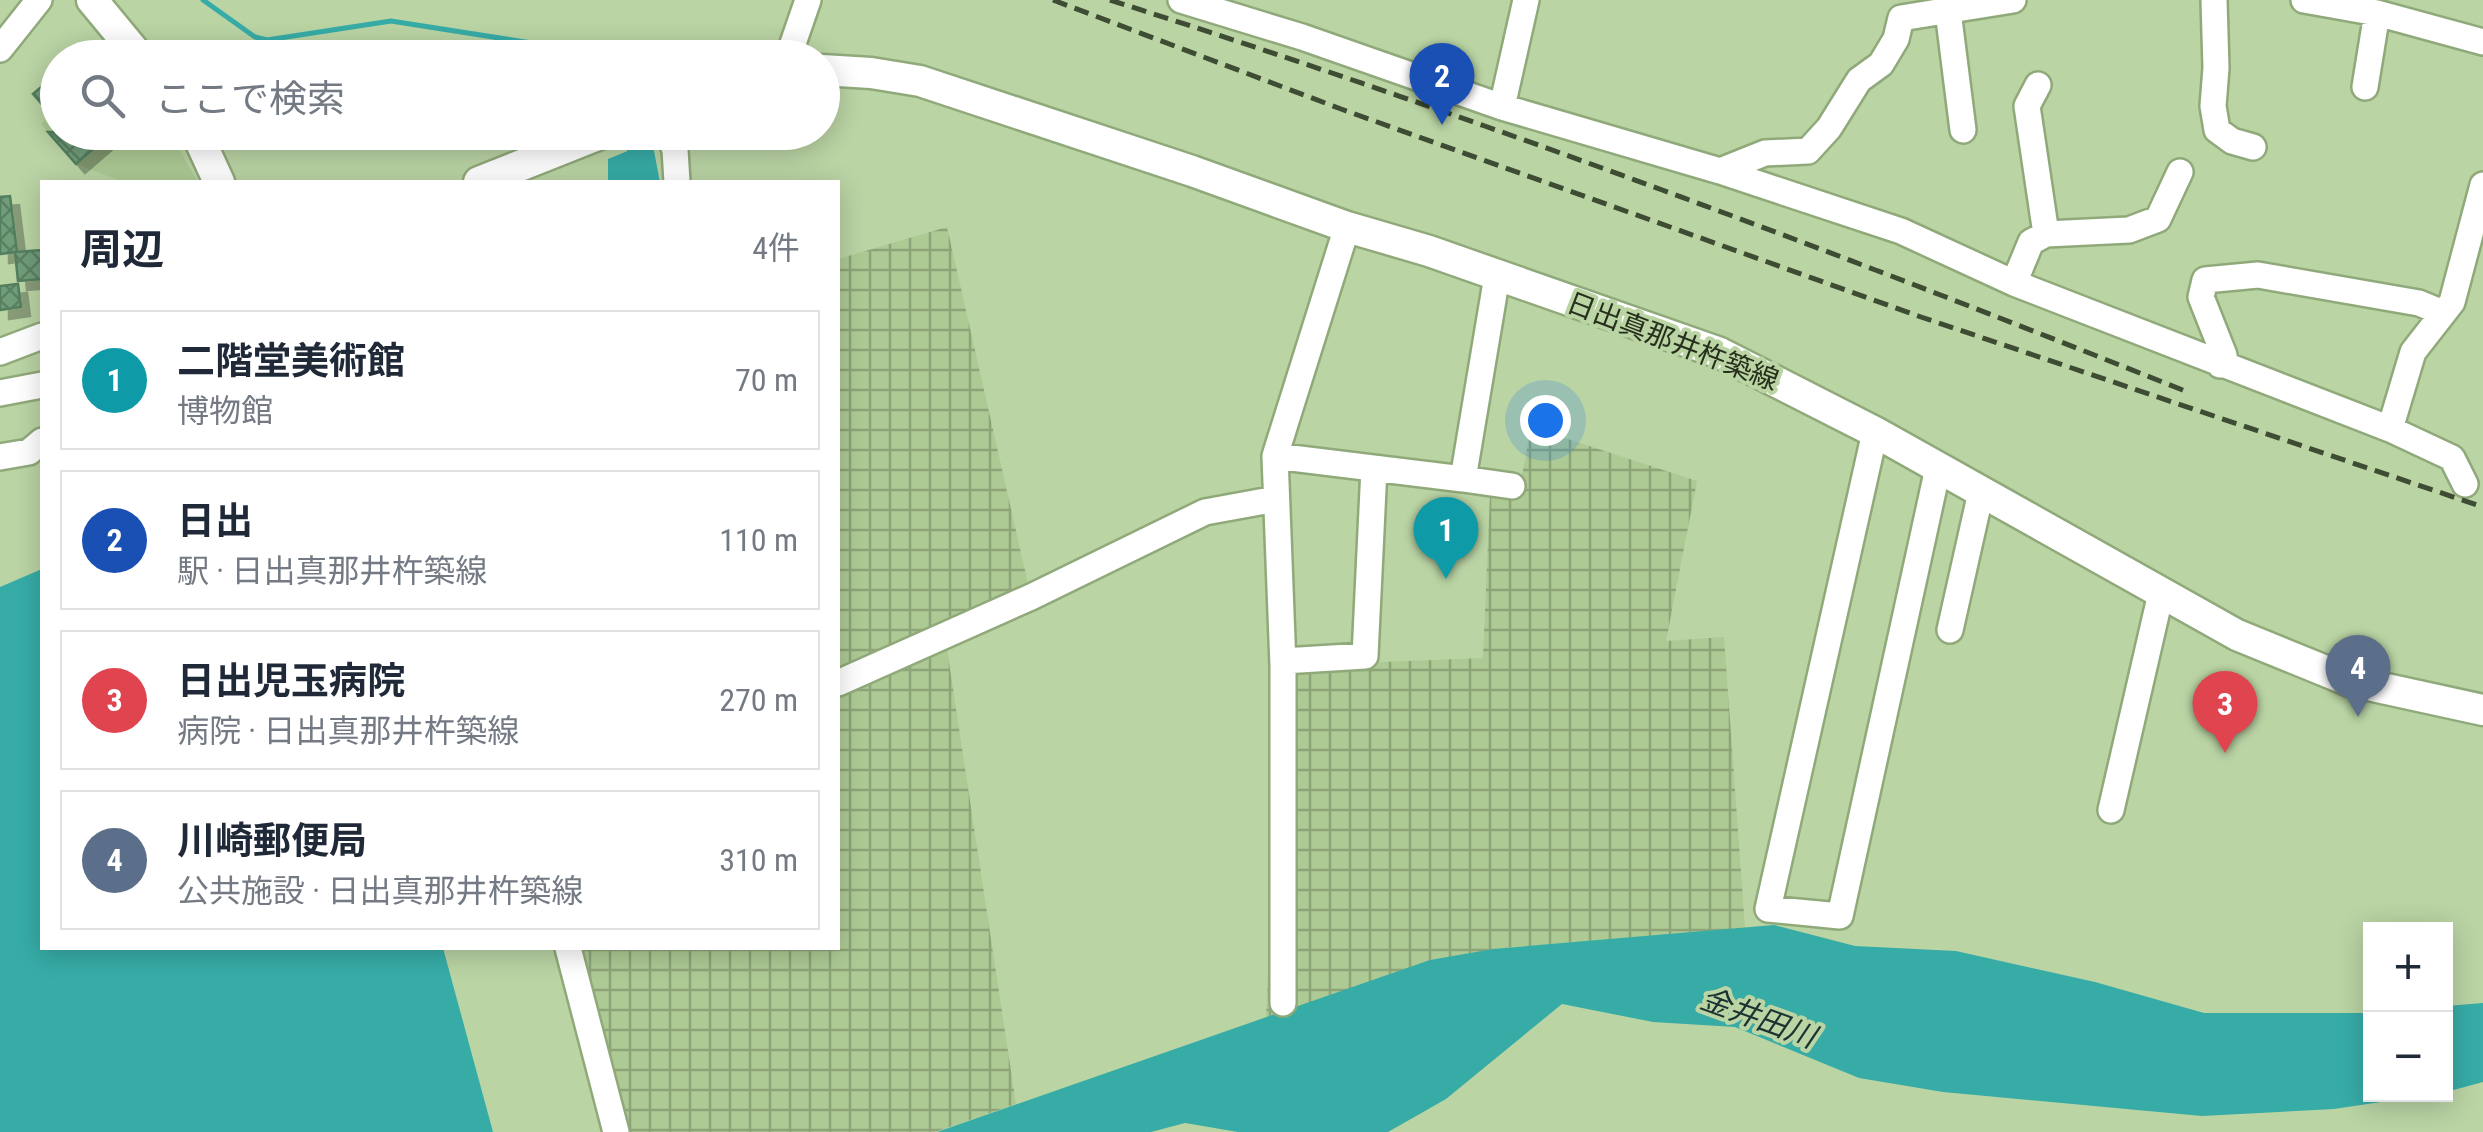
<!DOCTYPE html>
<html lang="ja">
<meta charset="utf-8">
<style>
body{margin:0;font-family:"Roboto Condensed","Noto Sans JP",sans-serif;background:#f2f2f3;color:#1f2937}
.controls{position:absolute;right:30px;bottom:30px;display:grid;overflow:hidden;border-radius:0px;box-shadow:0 5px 25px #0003}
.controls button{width:90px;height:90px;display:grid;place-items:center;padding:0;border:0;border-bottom:2px solid #e0e1e3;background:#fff;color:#1f2937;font:50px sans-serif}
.you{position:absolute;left:1545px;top:420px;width:35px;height:35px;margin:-25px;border:8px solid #fff;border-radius:50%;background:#1a73e8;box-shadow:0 0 0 15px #1a73e833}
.badge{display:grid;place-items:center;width:65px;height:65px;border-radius:50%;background:#934abd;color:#fff;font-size:32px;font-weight:700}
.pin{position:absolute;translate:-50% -82px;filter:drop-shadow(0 2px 5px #0008)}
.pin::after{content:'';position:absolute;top:52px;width:35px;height:30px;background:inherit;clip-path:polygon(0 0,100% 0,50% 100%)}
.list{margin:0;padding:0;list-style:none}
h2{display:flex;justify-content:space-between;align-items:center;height:130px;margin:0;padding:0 40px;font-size:42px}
h2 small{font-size:32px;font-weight:400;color:#747a83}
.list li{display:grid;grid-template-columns:65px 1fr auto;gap:30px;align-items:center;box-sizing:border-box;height:140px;margin:0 20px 20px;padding:0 20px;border:2px solid #e0e1e3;border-radius:0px}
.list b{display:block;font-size:38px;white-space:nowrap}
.list p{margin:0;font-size:32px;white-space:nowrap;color:#747a83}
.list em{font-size:32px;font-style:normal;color:#747a83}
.icon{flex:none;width:55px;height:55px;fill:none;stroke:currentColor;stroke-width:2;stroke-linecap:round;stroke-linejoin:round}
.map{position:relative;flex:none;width:2483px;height:1132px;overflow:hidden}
.search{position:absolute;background:#fff;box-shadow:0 5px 25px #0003;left:40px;top:40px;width:800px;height:110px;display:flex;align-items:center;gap:25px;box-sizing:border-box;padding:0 35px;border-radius:55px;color:#747a83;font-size:38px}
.panel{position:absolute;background:#fff;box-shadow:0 5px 25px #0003;left:40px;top:180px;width:800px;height:770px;border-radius:0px}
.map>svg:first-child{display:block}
.built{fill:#adca94}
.industrial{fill:url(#industrial-grid)}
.water{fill:#37aca7}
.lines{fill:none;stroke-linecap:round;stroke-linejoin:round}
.stream{stroke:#37aca7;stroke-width:5}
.building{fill:url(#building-cross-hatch);stroke:#537f5e;stroke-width:2.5;filter:url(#shadow)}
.minor-casing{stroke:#90a97a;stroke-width:30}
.major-casing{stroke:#90a97a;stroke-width:35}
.minor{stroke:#fff;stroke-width:25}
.major{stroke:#fff;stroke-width:30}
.rail{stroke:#3f4c34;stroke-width:5;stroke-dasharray:15 8;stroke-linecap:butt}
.labels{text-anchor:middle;stroke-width:8;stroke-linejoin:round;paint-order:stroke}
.street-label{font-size:28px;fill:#252f1c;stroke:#bad4a4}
.water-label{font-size:30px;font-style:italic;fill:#1a3332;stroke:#bad4a4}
</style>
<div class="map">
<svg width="2483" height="1132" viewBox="0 0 2483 1132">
<defs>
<pattern id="industrial-grid" width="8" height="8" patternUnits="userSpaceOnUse" patternTransform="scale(2.5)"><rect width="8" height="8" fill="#adca94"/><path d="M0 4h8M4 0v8" fill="none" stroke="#8da478"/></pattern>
<pattern id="building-cross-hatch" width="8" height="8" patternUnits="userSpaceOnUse" patternTransform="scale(2.5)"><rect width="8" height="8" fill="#709d7a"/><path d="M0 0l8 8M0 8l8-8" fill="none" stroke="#5c8063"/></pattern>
<filter id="shadow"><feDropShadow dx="9" dy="9" stdDeviation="0" flood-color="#0004"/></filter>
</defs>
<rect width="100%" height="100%" fill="#bad4a4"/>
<path class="built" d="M 57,72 L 58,132 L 170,133 L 198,182 L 123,182 L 76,164 L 41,124 L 51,115 L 33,94 Z"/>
<path class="industrial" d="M 947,227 L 1031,597 L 945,636 L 1016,1104 L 935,1132 L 616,1132 L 568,948 L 838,948 L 838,259 Z
M 1531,427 L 1697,481 L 1666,641 L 1724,637 L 1745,928 L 1493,949 L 1266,1017 L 1283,666 L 1483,658 L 1490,495 L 1518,497 Z"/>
<path class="water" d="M 652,141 L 660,182 L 608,182 L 608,159 Z
M 42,569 L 42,948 L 443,948 L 493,1132 L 0,1132 L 0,587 Z
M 1774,925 L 1855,946 L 1956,951 L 2095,982 L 2204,1013 L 2370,1013 L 2370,1094 L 2428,1095 L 2334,1109 L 2202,1116 L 1943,1092 L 1859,1078 L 1735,1027 L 1653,1022 L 1562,1004 L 1446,1099 L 1388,1132 L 1238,1132 L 1185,1123 L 1151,1132 L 937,1132 L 1430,960 L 1493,949 Z
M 2483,1003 L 2483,1082 L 2446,1092 L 2446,1006 Z"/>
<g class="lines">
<path class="stream" d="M 203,0 L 255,37 L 267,40 L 391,21 L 589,52 L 602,58
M 627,132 L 630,154"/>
</g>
<path class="building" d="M 58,73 L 58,123 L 33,94 Z
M 48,132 L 113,132 L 76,164 Z
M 10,196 L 17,252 L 0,254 L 0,197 Z
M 42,250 L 42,279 L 18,281 L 15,252 Z
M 18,284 L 21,307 L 0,310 L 0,286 Z"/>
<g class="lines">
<g class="minor-casing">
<path id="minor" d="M 1181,0 L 1302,37 L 1502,107 L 1720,171 L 1901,231 L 2014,283 L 2390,429 L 2452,458 L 2465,484
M 2214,0 L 2216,68 L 2213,106 L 2217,130 L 2232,141 L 2253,147
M 2304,0 L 2377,13 L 2483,42
M 1948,11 L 1963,130
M 0,49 L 39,0
M 788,58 L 808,0
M 2365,87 L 2377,13
M 1502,107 L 1526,0
M 668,132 L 675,150 L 677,182
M 1720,171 L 1765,153 L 1808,151 L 1829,128 L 1859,80 L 1881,64 L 1896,39 L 1901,18 L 2013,0
M 2046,234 L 2129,230 L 2158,219 L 2180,172
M 1497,276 L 1463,479 L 1512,486
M 2014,283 L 2031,242 L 2046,234 L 2027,106 L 2038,85
M 0,352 L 42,336
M 2220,365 L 2224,355 L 2201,297 L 2205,280 L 2258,275 L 2419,303 L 2443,313
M 0,393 L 42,385
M 2390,429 L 2413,352 L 2452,302 L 2483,185
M 1875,432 L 1768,909 L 1840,916 L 1938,468
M 1275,456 L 1463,479
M 0,457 L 29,452 L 42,441
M 1950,630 L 1981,492
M 1283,661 L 1365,656 L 1374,468
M 838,683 L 1031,597 L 1205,512 L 1276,499
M 2111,810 L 2161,593
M 568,948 L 616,1132
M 1283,1003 L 1283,666 L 1275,456 L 1347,227"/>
</g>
<g class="major-casing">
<path id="major" d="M 92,0 L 140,58
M 822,70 L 871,73 L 920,81 L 1192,171 L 1347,227 L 1429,251 L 1720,353 L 1875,432 L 2237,635 L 2350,681 L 2483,710
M 196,132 L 219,182
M 479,182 L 605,132"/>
</g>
<use href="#minor" class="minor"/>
<use href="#major" class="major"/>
<path class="rail" d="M 1053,0 L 1341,109 L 1921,317 L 2483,507
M 1110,0 C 1475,116 1834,251 2190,393"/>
</g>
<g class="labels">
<g class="street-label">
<text transform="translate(1673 341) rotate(21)" y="10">日出真那井杵築線</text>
</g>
<g class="water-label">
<text transform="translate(1758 1018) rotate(20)" y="10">金井田川</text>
</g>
</g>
</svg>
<div class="controls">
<button>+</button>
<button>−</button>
</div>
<div class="you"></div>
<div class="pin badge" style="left:1446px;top:579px;background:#0f9aa8">1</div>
<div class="pin badge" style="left:1442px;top:125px;background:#1a4fb4">2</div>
<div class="pin badge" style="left:2225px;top:753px;background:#e0444e">3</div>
<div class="pin badge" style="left:2358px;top:717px;background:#5c6f8a">4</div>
<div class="search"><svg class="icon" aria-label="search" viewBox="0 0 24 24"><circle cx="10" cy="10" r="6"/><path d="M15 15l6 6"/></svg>ここで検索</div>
<section class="panel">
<h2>周辺<small>4件</small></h2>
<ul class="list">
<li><span class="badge" style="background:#0f9aa8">1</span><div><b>二階堂美術館</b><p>博物館</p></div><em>70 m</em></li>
<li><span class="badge" style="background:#1a4fb4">2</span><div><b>日出</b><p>駅 · 日出真那井杵築線</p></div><em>110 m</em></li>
<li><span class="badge" style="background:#e0444e">3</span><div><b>日出児玉病院</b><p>病院 · 日出真那井杵築線</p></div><em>270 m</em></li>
<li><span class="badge" style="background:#5c6f8a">4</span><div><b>川崎郵便局</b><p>公共施設 · 日出真那井杵築線</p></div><em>310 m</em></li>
</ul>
</section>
</div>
